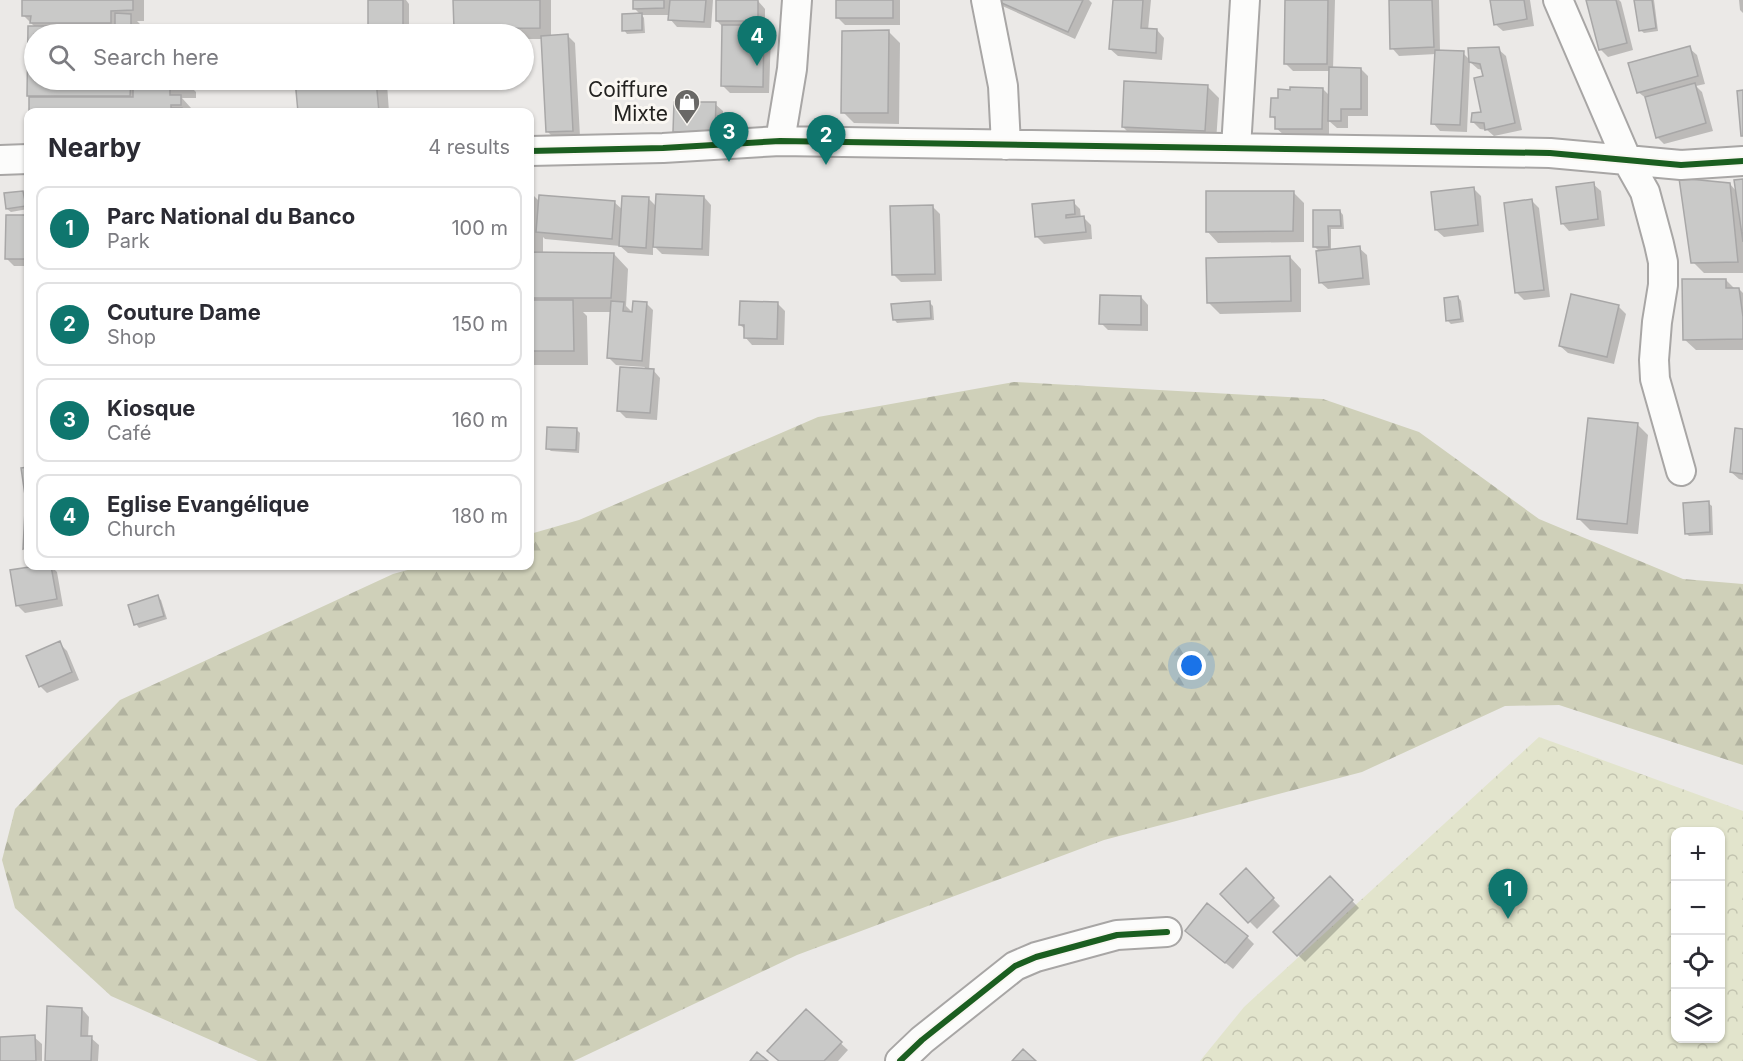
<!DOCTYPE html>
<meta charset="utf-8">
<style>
body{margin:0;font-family:Inter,sans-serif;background:#f7f7f7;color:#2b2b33}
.controls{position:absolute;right:18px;bottom:18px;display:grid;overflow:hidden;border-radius:12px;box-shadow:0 2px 4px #0004}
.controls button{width:54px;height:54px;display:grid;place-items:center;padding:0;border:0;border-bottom:2px solid #e1e1e2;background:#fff;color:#2b2b33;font:30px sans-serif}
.you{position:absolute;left:1192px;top:666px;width:21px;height:21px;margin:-15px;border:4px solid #fff;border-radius:50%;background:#1a73e8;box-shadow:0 0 0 9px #1a73e833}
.badge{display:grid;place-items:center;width:39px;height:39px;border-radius:50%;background:#0f766e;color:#fff;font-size:20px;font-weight:700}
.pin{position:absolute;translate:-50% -50px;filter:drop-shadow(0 2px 3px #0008)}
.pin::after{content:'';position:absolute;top:32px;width:21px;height:18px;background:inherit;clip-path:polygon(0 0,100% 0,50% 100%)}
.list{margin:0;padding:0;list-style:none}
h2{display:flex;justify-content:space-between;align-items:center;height:78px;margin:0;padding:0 24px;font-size:26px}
h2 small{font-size:20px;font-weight:400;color:#7c7c81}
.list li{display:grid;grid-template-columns:39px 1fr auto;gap:18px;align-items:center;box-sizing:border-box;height:84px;margin:0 12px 12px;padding:0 12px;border:2px solid #e1e1e2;border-radius:12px}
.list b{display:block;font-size:22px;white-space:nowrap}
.list p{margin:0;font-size:20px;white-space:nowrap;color:#7c7c81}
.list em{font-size:20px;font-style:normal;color:#7c7c81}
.icon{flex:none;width:33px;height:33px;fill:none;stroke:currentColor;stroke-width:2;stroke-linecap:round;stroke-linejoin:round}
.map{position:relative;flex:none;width:1743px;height:1061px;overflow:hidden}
.search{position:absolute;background:#fff;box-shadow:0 2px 4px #0004;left:24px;top:24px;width:510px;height:66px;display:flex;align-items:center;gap:15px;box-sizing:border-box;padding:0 21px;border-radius:33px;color:#7c7c81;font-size:22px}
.panel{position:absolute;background:#fff;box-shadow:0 2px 4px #0004;left:24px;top:108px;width:510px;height:462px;border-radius:12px}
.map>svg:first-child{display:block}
.forest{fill:url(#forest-firs)}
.park{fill:url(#park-crowns);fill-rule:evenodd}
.shadow{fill:#0003}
.building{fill:#c9c9c8;stroke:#a8a7a7;stroke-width:1.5}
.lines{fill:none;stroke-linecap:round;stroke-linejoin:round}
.street-casing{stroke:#a8a6a5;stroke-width:32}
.street{stroke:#fcfcfb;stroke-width:28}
.cycleway-casing{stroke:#faf7f2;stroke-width:10}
.cycleway{stroke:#1b5e20;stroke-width:6}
.labels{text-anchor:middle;stroke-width:6;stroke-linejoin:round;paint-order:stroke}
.poi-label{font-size:21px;fill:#232220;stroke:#faf7f2;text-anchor:end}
</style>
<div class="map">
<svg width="1743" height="1061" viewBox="0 0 1743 1061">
<defs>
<pattern id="forest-firs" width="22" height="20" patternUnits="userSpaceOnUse" patternTransform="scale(1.5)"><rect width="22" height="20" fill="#cfd0b9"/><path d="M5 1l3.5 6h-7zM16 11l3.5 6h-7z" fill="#b1b29f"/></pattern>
<pattern id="park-crowns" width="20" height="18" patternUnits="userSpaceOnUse" patternTransform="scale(1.5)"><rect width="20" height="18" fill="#e2e4cc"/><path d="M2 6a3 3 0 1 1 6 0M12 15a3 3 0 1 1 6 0" fill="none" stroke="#c2c3af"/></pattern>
</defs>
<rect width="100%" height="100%" fill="#ebe9e7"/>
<path class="forest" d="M 1014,382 L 1323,399 L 1419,432 L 1539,519 L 1683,579 L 1743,584 L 1743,765 L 1559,705 L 1505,706 L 1362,772 L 1104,840 L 797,955 L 574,1061 L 258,1061 L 111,996 L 15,908 L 2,860 L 15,809 L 120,700 L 393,574 L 422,566 L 530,566 L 530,534 L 579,520 L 818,417 Z"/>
<path class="park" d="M 1539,737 L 1743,811 L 1743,1061 L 1200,1061 L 1244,1007 ZM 1676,832 L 1720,832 L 1720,1038 L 1676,1038 Z"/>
<path class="shadow" d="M 24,0 L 144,0 L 144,21 L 137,21 L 142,26 L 142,34 L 34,34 L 34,80 L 187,80 L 187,83 L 196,92 L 196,98 L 182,98 L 191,108 L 192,112 L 30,112 L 29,28 L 36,28 L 24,16 Z
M 370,0 L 406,0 L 409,4 L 409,34 L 376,34 L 370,28 Z
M 455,0 L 551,0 L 551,37 L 568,36 L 575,43 L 580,137 L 555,139 L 548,132 L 543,39 L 524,39 L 524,34 L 461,34 L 455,28 Z
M 634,0 L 713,0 L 711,28 L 677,27 L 670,19 L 670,15 L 642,15 L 644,18 L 645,33 L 627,34 L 624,30 L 640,14 L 634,8 Z
M 837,0 L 900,0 L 900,25 L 845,25 L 837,17 Z
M 994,0 L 1089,0 L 1092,3 L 1075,39 L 998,4 Z
M 1114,0 L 1151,0 L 1148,30 L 1157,30 L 1164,38 L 1162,60 L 1118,56 L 1110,49 Z
M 1286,0 L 1335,0 L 1333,69 L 1361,69 L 1368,76 L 1368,116 L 1348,116 L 1348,128 L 1337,128 L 1329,121 L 1329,136 L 1284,135 L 1276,128 L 1276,121 L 1272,116 L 1323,89 L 1330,96 L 1330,71 L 1293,71 L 1285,63 Z
M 1390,0 L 1439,0 L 1440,51 L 1463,53 L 1470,60 L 1498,49 L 1506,56 L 1522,130 L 1494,136 L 1487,130 L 1480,129 L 1473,122 L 1483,114 L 1485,77 L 1483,70 L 1478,69 L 1470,62 L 1467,132 L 1440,131 L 1433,123 L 1436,54 L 1399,56 L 1392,48 Z
M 1492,0 L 1530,0 L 1534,26 L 1503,31 L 1495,24 Z
M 1592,0 L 1619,0 L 1621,2 L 1633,50 L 1608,57 L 1600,49 Z
M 1636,0 L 1654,0 L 1658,31 L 1644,33 L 1640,30 Z
M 1739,0 L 1743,0 L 1743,13 L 1740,10 Z
M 758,1 L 765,9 L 765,29 L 771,34 L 769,93 L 730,93 L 722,85 L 723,27 L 717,21 Z
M 889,32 L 900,43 L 899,124 L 854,123 L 843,112 Z
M 1689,48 L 1697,55 L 1705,84 L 1696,86 L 1702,92 L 1713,131 L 1664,144 L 1657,137 L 1647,99 L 1638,92 Z
M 297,80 L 382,80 L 387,84 L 389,112 L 299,112 Z
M 411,80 L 458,80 L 458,87 L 418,87 Z
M 1207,86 L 1219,98 L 1216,142 L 1134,138 L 1123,127 Z
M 715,104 L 723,111 L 722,139 L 682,139 L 675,131 Z
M 1743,180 L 1743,273 L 1704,273 L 1693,262 L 1730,184 L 1737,192 Z
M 1593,184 L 1601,191 L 1605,226 L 1569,231 L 1562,223 Z
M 1474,189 L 1481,196 L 1484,232 L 1444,237 L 1436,230 Z
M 23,192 L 26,196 L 28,209 L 11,212 L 7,209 Z
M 1293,192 L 1304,203 L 1304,242 L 1218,243 L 1207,231 Z
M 530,194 L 532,194 L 540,202 L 614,202 L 623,210 L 649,199 L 657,207 L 704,197 L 711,205 L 709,256 L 662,254 L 653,245 L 653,255 L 628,253 L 620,246 L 545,239 L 543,237 L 543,254 L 614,254 L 628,269 L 626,306 L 634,314 L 646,303 L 653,310 L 649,370 L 653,370 L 660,378 L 657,420 L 626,418 L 619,411 L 645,367 L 616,365 L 608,357 L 612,312 L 583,312 L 587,316 L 588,365 L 530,365 Z
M 1532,201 L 1539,208 L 1550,297 L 1524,300 L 1517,293 Z
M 1073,202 L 1080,209 L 1081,218 L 1084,218 L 1091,225 L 1092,239 L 1044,244 L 1036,236 Z
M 932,206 L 940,214 L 942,281 L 901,282 L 894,275 Z
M 1340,211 L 1343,215 L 1344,229 L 1331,229 L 1331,251 L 1359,248 L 1367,255 L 1370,285 L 1328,289 L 1320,282 L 1320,252 L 1315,247 L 1314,212 Z
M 7,217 L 28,217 L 28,266 L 14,266 L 6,258 Z
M 1290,257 L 1301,269 L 1301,312 L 1220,314 L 1208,302 Z
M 1726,280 L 1735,289 L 1739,289 L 1743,293 L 1743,350 L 1696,350 L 1684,339 Z
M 1141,297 L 1148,305 L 1148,331 L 1108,330 L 1101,323 Z
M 1458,297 L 1461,301 L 1464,322 L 1451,324 L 1448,321 Z
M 777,303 L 785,311 L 784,345 L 752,345 L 745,337 L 745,329 L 740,325 Z
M 930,303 L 933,306 L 934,320 L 897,323 L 894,319 Z
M 1618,306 L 1626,314 L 1614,364 L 1568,353 L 1560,346 Z
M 1637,424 L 1648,435 L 1638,534 L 1590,530 L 1578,518 Z
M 576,429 L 580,433 L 579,453 L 551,451 L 547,448 Z
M 1743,430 L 1743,480 L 1739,479 L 1731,472 Z
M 1708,503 L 1712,506 L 1713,535 L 1689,536 L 1686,533 Z
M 27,512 L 28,512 L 28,552 L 24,548 Z
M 45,566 L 51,566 L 57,572 L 63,606 L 25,613 L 18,606 L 12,571 Z
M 158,597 L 161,600 L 167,619 L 139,628 L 136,624 Z
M 59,643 L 67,651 L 79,680 L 47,693 L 40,686 Z
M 1246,870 L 1280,906 L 1257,929 L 1222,894 Z
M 1330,878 L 1359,908 L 1305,962 L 1275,932 Z
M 1247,937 L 1254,944 L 1233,969 L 1194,938 Z
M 82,1009 L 89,1017 L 88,1038 L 91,1038 L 99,1045 L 98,1061 L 46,1061 Z
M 806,1011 L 848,1050 L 838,1061 L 780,1061 Z
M 34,1037 L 42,1044 L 42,1061 L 0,1061 L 0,1039 Z"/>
<path class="building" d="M 22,0 L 133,0 L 133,10 L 111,11 L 111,23 L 30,23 L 31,16 L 22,16 Z
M 368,0 L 403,0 L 403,29 L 368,29 Z
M 453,0 L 540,0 L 540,28 L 454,29 Z
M 633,0 L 664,0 L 664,8 L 633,9 Z
M 670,0 L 706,0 L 704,22 L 668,20 Z
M 716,0 L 758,0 L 758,21 L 716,21 Z
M 836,0 L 893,0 L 893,18 L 836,18 Z
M 995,0 L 1083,0 L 1068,32 Z
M 1113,0 L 1143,0 L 1141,28 L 1157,29 L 1156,53 L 1109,49 Z
M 1285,0 L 1328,0 L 1327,64 L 1284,64 Z
M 1389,0 L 1432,0 L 1434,47 L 1390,49 Z
M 1490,0 L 1524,0 L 1527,19 L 1494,25 Z
M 1586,0 L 1616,0 L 1627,43 L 1599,50 Z
M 1634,0 L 1652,0 L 1656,28 L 1639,31 Z
M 115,13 L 131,14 L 131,34 L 34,34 L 34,80 L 131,80 L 130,96 L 27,96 L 28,26 L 115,26 Z
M 642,13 L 642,30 L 622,31 L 622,14 Z
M 722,25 L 764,25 L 763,87 L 721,86 Z
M 889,30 L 888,113 L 841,113 L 842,31 Z
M 568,34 L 573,131 L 546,132 L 541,36 Z
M 1690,46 L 1698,76 L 1637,93 L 1628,63 Z
M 1499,47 L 1515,123 L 1485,130 L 1484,123 L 1471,122 L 1472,113 L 1481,112 L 1474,78 L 1483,76 L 1480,64 L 1469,62 L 1468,48 Z
M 1435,50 L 1464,51 L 1460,125 L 1431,124 Z
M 1329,67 L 1361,68 L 1361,109 L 1341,109 L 1341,121 L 1328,121 Z
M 133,80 L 185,80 L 185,88 L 170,87 L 170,95 L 181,95 L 181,105 L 171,105 L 171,108 L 182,108 L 182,112 L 29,112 L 29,97 L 133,97 Z
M 295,80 L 376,80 L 379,112 L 298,112 Z
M 1124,81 L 1208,85 L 1205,131 L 1122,127 Z
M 1695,83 L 1706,123 L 1656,138 L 1645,97 Z
M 1290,87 L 1323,88 L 1322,129 L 1275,129 L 1275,117 L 1270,117 L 1271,98 L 1278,98 L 1278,89 L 1290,90 Z
M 1743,90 L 1743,136 L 1741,136 L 1737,91 Z
M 674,102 L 716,102 L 715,132 L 673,132 Z
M 1679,178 L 1730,183 L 1738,262 L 1691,263 Z
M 1743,179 L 1743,242 L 1734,180 Z
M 1594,182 L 1598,219 L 1561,224 L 1556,187 Z
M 1474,187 L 1478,225 L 1435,230 L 1431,192 Z
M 23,191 L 26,206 L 6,209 L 4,193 Z
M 1206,191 L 1294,191 L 1293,231 L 1206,232 Z
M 530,193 L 533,193 L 532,247 L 530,247 Z
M 656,194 L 704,196 L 702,249 L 653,247 Z
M 539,195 L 615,201 L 612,239 L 536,232 Z
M 622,196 L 649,197 L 646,248 L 619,246 Z
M 1532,199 L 1544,290 L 1515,293 L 1504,203 Z
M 1074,200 L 1075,214 L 1066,215 L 1066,218 L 1084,216 L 1086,232 L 1035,237 L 1032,204 Z
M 933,205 L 935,274 L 892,275 L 890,206 Z
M 1313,210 L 1340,210 L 1341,226 L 1328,226 L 1329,247 L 1313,247 Z
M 6,215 L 28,215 L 28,259 L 5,259 Z
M 1360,246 L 1363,278 L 1319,283 L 1316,251 Z
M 530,252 L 614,253 L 611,298 L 530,298 Z
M 1290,256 L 1291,301 L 1207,303 L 1206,258 Z
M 1682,279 L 1726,279 L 1726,288 L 1739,288 L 1743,317 L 1743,339 L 1683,340 Z
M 1571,294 L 1619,305 L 1607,357 L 1559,346 Z
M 1100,295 L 1141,296 L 1141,325 L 1099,324 Z
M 1458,296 L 1461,319 L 1446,321 L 1444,298 Z
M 530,300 L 573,300 L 574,351 L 530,351 Z
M 611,301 L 624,302 L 623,311 L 632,312 L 633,301 L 647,302 L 642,361 L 607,358 Z
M 740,301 L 778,302 L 777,339 L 744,338 L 744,325 L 739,325 Z
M 930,301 L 931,318 L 893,320 L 891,304 Z
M 620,367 L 654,369 L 650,413 L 617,411 Z
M 1588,418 L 1638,423 L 1627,524 L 1577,519 Z
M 547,427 L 577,428 L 576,450 L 546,449 Z
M 1735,428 L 1743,429 L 1743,474 L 1730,472 Z
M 28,467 L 28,502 L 26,502 L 21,468 Z
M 1709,501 L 1710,532 L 1685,534 L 1683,503 Z
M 28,510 L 28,547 L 23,549 L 25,511 Z
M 36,566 L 51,566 L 57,599 L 16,606 L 10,570 Z
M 158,595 L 164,616 L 134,625 L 128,605 Z
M 60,641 L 72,672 L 39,687 L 26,656 Z
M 1246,868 L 1274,898 L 1248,923 L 1220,894 Z
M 1330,876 L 1353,900 L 1297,956 L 1273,932 Z
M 1207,903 L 1248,936 L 1225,963 L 1185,931 Z
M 47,1006 L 82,1008 L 81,1036 L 92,1036 L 91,1061 L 45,1061 Z
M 806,1009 L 842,1042 L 824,1061 L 779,1061 L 767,1051 Z
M 35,1035 L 36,1061 L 0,1061 L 0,1037 Z
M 1023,1049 L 1036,1061 L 1012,1061 Z
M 757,1052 L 768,1061 L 750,1061 Z"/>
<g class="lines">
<g class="street-casing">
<path id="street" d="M 986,0 L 1003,86 L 1006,145
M 1558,0 L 1627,160 L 1645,192 L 1659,244 L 1663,262 L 1663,285 L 1657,322 L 1654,360 L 1655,379 L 1681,471
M 780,141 L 792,69 L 797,0
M 1236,148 L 1245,0
M 530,151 L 663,148 L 780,141 L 1550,153 L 1681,165 L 1743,161
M 0,160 L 28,159
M 900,1061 L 922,1040 L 1015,966 L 1036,957 L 1117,935 L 1167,932"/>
</g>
<use href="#street" class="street"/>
<g class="cycleway-casing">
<path id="cycleway" d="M 530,151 L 663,148 L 780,141 L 1550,153 L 1681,165 L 1743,161
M 900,1061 L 922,1040 L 1015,966 L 1036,957 L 1117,935 L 1167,932"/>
</g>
<use href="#cycleway" class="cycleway"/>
</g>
<defs>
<g id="shop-pin" transform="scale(1.35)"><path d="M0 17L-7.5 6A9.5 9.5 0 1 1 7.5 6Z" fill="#696866" stroke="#faf7f2"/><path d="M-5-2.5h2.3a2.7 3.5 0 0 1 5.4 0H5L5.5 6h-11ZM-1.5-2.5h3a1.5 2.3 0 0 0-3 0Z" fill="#fff"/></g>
</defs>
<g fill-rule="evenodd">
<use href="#shop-pin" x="687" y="102"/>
</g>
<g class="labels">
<g class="poi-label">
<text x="668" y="97">Coiffure<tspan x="668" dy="24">Mixte</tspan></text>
</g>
</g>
</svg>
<div class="controls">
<button>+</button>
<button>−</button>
<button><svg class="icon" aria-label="locate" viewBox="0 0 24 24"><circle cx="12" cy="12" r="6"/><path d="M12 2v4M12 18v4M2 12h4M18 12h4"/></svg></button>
<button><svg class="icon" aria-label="layers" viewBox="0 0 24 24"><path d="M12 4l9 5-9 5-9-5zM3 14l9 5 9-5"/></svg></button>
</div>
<div class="you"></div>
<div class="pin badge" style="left:1508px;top:919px">1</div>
<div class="pin badge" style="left:826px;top:165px">2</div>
<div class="pin badge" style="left:729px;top:162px">3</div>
<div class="pin badge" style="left:757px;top:66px">4</div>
<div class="search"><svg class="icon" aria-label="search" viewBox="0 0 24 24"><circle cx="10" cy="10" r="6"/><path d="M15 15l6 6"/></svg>Search here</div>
<section class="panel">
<h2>Nearby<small>4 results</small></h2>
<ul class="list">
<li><span class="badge">1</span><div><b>Parc National du Banco</b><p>Park</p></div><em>100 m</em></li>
<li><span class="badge">2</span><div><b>Couture Dame</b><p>Shop</p></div><em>150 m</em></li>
<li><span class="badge">3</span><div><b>Kiosque</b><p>Café</p></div><em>160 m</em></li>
<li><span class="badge">4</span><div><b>Eglise Evangélique</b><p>Church</p></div><em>180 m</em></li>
</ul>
</section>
</div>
